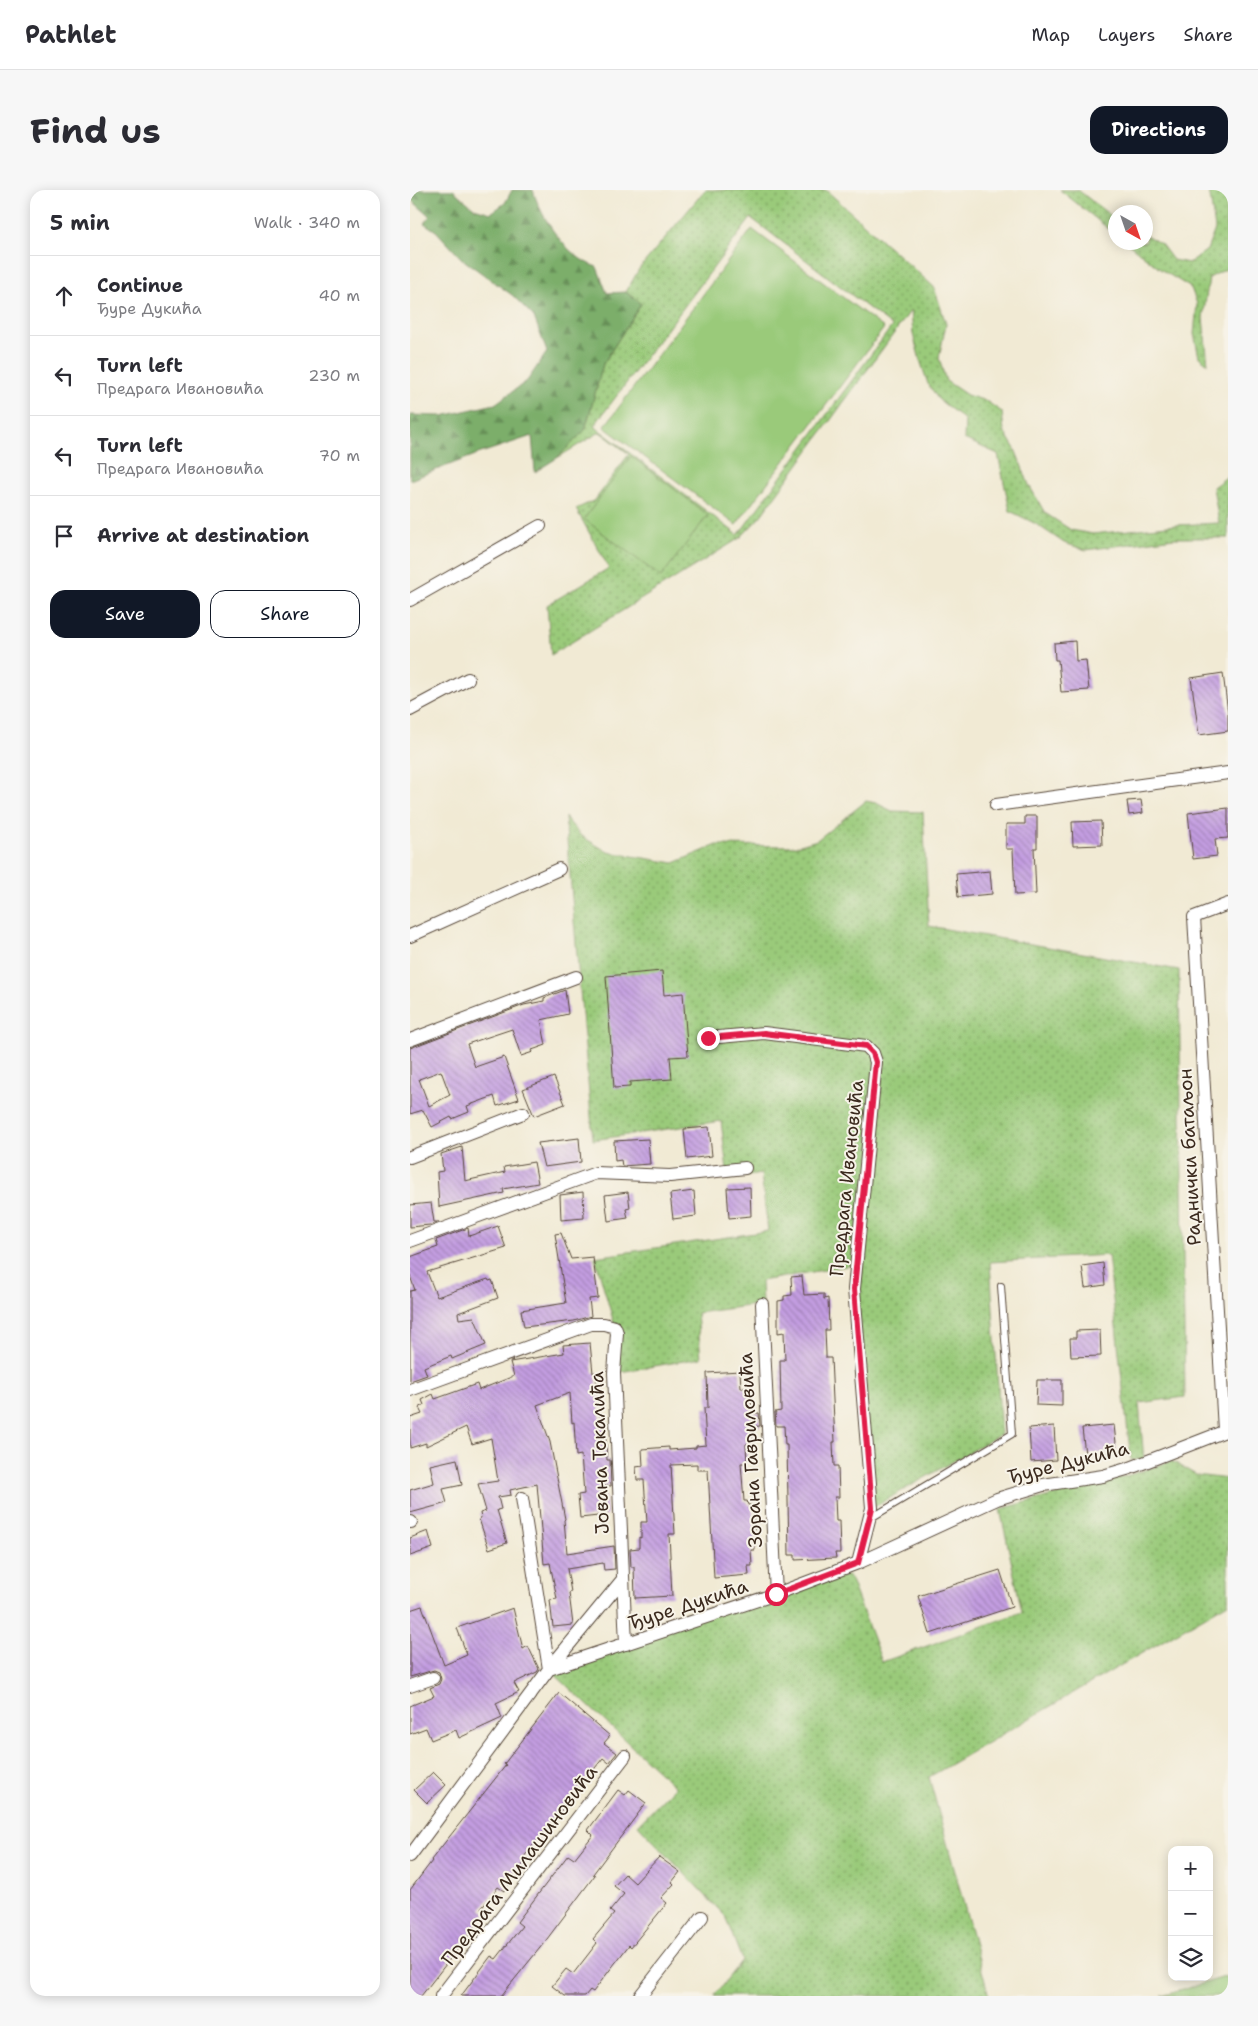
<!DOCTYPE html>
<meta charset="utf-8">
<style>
body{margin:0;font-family:"Shantell Sans",sans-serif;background:#f7f7f7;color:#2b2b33}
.controls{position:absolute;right:15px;bottom:15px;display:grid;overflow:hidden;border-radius:10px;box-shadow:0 2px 12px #0003}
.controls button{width:45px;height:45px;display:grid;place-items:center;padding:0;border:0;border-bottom:1px solid #e1e1e2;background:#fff;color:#2b2b33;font:25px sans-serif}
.compass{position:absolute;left:698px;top:15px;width:45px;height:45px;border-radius:50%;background:#fff;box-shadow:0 2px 12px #0003;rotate:140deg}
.stop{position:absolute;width:15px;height:15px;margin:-11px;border:4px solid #e11d48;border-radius:50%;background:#fff}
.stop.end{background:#e11d48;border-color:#fff;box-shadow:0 1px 5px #0008}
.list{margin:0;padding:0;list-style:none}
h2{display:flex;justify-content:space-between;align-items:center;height:65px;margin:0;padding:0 20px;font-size:21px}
h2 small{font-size:16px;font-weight:400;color:#7c7c81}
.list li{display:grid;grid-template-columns:32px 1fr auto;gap:15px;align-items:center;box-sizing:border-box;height:80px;padding:0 20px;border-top:1px solid #e1e1e2}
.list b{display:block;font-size:19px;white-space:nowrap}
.list p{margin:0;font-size:16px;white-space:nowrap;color:#7c7c81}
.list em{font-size:16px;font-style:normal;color:#7c7c81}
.actions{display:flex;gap:10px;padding:15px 20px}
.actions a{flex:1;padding:11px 0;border:1px solid #111827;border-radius:15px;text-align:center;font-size:18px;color:#111827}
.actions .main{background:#111827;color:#fff}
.icon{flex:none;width:28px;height:28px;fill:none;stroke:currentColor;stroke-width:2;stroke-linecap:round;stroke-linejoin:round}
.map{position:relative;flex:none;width:818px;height:1806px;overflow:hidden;border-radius:15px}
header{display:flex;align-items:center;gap:30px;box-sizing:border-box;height:70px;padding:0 25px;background:#fff;border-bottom:1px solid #e1e1e2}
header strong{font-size:24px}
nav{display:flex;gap:28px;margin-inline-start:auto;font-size:18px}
.intro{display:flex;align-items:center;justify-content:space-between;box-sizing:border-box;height:120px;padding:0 30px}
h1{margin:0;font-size:35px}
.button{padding:12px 22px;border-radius:15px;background:#111827;color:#fff;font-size:18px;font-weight:700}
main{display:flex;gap:30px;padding:0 30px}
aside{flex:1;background:#fff;border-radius:15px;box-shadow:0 2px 12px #0003}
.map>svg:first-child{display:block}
.grass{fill:url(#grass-dots);stroke:#6a7a4c;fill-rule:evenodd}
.forest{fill:url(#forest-firs);stroke:#5b6c44}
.park{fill:#9aca7a;stroke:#6a7a4c}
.building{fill:url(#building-back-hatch);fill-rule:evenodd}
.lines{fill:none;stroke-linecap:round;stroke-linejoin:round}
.service-casing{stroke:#564739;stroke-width:8}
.minor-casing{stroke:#564739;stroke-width:14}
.service{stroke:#fff;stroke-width:6}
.minor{stroke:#fff;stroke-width:12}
.route{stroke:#e11d48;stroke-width:6}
.labels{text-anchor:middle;stroke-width:4;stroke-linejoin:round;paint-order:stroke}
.street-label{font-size:19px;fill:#3b2a1e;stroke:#f7f3e8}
</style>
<header>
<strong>Pathlet</strong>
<nav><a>Map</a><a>Layers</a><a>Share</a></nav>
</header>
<div class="intro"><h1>Find us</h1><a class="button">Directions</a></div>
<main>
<aside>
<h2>5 min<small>Walk · 340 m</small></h2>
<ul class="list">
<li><svg class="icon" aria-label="ahead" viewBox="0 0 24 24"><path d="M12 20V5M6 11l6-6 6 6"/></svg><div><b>Continue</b><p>Ђуре Дукића</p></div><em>40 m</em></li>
<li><svg class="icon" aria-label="left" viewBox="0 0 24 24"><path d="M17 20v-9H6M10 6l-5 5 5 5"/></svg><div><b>Turn left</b><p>Предрага Ивановића</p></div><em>230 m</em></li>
<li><svg class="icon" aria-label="left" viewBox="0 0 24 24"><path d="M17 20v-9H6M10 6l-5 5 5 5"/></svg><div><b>Turn left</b><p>Предрага Ивановића</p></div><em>70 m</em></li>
<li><svg class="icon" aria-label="arrive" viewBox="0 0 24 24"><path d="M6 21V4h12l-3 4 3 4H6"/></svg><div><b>Arrive at destination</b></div></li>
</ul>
<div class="actions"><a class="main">Save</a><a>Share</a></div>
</aside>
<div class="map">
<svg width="818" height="1806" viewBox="0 0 818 1806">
<defs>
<pattern id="grass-dots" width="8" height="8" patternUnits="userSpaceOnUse" patternTransform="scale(1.25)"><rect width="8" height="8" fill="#9aca7a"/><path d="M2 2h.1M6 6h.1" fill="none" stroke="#7fa463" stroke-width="1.8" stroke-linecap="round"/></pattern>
<pattern id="forest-firs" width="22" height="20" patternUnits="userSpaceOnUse" patternTransform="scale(1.25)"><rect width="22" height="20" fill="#7bae6a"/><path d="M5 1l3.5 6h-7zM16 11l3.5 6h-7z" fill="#668e57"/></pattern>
<pattern id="building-back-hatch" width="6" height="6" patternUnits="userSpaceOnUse" patternTransform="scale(1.25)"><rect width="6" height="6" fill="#c39de1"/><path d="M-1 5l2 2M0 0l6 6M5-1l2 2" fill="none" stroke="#a080b6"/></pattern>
</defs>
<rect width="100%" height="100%" fill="#f7f3e8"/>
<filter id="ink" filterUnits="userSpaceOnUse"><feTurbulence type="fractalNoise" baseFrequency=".02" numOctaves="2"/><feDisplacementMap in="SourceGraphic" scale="10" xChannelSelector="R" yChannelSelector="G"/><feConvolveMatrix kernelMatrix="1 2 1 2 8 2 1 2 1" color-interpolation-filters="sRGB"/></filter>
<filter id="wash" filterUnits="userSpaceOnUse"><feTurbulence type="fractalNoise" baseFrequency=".0096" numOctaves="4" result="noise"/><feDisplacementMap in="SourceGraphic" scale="20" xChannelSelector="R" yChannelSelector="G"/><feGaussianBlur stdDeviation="1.12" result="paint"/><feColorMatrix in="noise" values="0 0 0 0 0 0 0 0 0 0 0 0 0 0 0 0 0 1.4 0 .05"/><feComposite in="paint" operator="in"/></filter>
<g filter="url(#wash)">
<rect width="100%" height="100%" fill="#f1ead4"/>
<path class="grass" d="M 295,0 L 416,0 L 524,97 L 536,134 L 529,168 L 536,191 L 557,205 L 576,211 L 592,222 L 594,241 L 605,259 L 619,295 L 635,323 L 661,340 L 683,344 L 766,335 L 809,333 L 803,297 L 818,286 L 818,348 L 764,348 L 676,360 L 654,353 L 626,334 L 600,321 L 588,264 L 554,249 L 555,230 L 528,209 L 518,194 L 510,170 L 503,144 L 501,120 L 350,327 L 330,348 L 141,465 L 137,415 L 199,378 L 166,319 L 185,310 L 219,264 L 190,242 L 147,268 L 175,240 L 193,174 L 231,114 L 216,102 L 229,79 ZM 341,28 L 482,136 L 328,345 L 184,236 Z
M 650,0 L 668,0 L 705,29 L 705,44 Z
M 799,0 L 818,0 L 816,30 L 818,78 L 799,88 L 793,128 L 798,174 L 789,167 L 784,144 L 787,114 L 781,98 L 750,79 L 717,53 L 736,52 L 736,45 L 751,54 L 763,70 L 779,73 L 797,60 L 805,39 Z
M 456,611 L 466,613 L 482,621 L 513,622 L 519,736 L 769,780 L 775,1207 L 729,1213 L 734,1270 L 721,1270 L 698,1065 L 580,1072 L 591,1244 L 462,1318 L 442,1075 L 351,1091 L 352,1114 L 287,1123 L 291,1168 L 204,1183 L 205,1137 L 185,1067 L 358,1041 L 351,984 L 318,989 L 311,931 L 183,950 L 155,627 L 171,646 L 198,662 L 264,673 L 307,655 L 387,656 L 407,650 Z
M 762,1271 L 786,1285 L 818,1289 L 818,1413 L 519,1587 L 579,1806 L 304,1806 L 332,1770 L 315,1726 L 228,1635 L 265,1597 L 139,1479 L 366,1404 L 439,1385 L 472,1472 L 612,1422 L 590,1319 L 710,1288 Z"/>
<path class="forest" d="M 0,0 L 43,0 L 64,18 L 81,23 L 95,13 L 102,0 L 123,0 C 131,28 157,68 187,77 L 197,103 L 216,102 L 231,114 L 193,174 L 175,240 L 147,268 L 125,282 L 122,246 L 68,264 L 0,290 L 0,225 L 32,226 L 85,214 L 117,191 L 137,162 L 124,127 L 102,105 L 52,69 L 26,41 L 14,33 L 20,26 L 0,9 Z"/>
<path class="park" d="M 342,39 L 474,138 L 326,335 L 194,237 Z
M 221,266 L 298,325 L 251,387 L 174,329 Z
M 818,1786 L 818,1806 L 752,1806 Z"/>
<g id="blocks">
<path class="building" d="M 665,451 L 666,471 L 676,470 L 679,500 L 651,502 L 648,470 L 645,470 L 644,453 Z
M 813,483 L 818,523 L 818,541 L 789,545 L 781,488 Z
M 731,610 L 733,623 L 719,625 L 717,611 Z
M 818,618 L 818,648 L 805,649 L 807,666 L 783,669 L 778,623 Z
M 615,626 L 627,626 L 627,658 L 624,658 L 626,704 L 605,705 L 603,659 L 596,659 L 596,634 L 615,634 Z
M 691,631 L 692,655 L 663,656 L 662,632 Z
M 580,681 L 582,704 L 548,707 L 546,684 Z
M 252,781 L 254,805 L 273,803 L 278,866 L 260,867 L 262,889 L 220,892 L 220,897 L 204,898 L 196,786 Z
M 155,800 L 158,824 L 131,830 L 136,855 L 122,860 L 123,862 L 111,866 L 102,839 L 57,854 L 65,877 L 94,867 L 109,909 L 87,916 L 84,906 L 57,916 L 59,922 L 42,929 L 41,927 L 22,937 L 13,920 L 0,924 L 0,858 L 114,815 L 134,811 L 134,808 ZM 31,881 L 40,905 L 19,916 L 9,889 Z
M 144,887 L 155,914 L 124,926 L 113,899 Z
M 299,937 L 302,966 L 277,969 L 274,939 Z
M 169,948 L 171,972 L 134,977 L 128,953 Z
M 238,949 L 240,974 L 212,976 L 211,970 L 205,971 L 204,951 Z
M 52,957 L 55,991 L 95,982 L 94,977 L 124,972 L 128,993 L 93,999 L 94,1003 L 29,1017 L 27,982 L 33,981 L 31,964 Z
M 340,997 L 341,1026 L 319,1028 L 317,998 Z
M 284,1001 L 286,1026 L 263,1029 L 260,1004 Z
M 173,1002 L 174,1028 L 151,1030 L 150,1005 Z
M 218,1002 L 220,1018 L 216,1019 L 218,1028 L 198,1031 L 195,1005 Z
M 21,1013 L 24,1032 L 29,1032 L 20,1035 L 0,1037 L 0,1015 Z
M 88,1036 L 96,1058 L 17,1082 L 27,1107 L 78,1089 L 79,1091 L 82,1090 L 88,1108 L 48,1123 L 49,1129 L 64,1127 L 76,1155 L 42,1169 L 41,1166 L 14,1177 L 17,1185 L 0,1191 L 0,1101 L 5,1100 L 0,1086 L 0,1067 L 28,1057 L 26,1050 L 58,1038 L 59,1046 Z
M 151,1043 L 161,1069 L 183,1067 L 188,1108 L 179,1109 L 181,1126 L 164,1131 L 114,1137 L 111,1120 L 156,1113 L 145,1044 Z
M 693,1073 L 695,1095 L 675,1098 L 672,1076 Z
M 392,1086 L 394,1105 L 414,1104 L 414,1109 L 418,1108 L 419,1140 L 415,1140 L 416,1164 L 416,1168 L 421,1168 L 425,1252 L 423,1252 L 424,1276 L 428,1276 L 429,1307 L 425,1307 L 426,1331 L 429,1331 L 430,1363 L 425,1363 L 426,1368 L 385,1370 L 385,1365 L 379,1365 L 377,1255 L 375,1255 L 374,1236 L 366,1236 L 365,1222 L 371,1221 L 370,1170 L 375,1170 L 374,1142 L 368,1143 L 368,1111 L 374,1110 L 374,1106 L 382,1105 L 381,1087 Z
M 690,1140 L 691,1166 L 661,1167 L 660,1148 L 666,1148 L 666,1141 Z
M 180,1153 L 183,1183 L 186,1182 L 191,1235 L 195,1234 L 197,1270 L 200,1270 L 201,1296 L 194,1296 L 197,1325 L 170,1328 L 168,1305 L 174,1304 L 171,1265 L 166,1266 L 164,1232 L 162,1233 L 160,1203 L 127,1215 L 140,1252 L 155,1329 L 154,1330 L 157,1363 L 204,1356 L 205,1379 L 194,1380 L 193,1373 L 157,1379 L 161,1402 L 159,1403 L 163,1435 L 143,1437 L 140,1410 L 147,1409 L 140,1373 L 134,1374 L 127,1294 L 100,1300 L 101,1305 L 88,1307 L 91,1319 L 87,1320 L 97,1353 L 79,1359 L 69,1329 L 71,1328 L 70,1323 L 76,1321 L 68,1294 L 88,1291 L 81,1248 L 62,1254 L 56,1237 L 16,1256 L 16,1253 L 0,1258 L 0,1228 L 12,1224 L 9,1218 L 14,1215 L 12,1210 L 23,1204 L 25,1209 L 67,1194 L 69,1200 L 104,1186 L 100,1172 L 154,1163 L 153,1155 Z
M 330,1181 L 331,1198 L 336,1198 L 336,1205 L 341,1205 L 342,1223 L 349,1223 L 350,1236 L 341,1237 L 342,1254 L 336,1254 L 337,1273 L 331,1273 L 334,1311 L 337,1311 L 338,1315 L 342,1315 L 345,1345 L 345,1360 L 341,1360 L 342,1376 L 338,1376 L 339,1385 L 304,1388 L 298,1280 L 287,1280 L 287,1274 L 261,1275 L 265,1344 L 259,1344 L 262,1406 L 225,1408 L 224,1377 L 221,1377 L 220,1359 L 229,1358 L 229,1347 L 231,1348 L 231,1332 L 237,1332 L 234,1290 L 227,1290 L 226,1277 L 233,1276 L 232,1259 L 259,1257 L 259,1260 L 286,1258 L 286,1256 L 296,1255 L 294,1218 L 298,1218 L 297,1183 Z
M 627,1190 L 652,1190 L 652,1216 L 626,1215 Z
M 704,1235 L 707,1262 L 675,1264 L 672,1238 Z
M 644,1236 L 646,1270 L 621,1272 L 619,1238 Z
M 47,1269 L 52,1295 L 33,1299 L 37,1313 L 0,1323 L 0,1300 L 24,1293 L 20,1275 Z
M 18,1341 L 23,1358 L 0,1366 L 0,1348 Z
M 590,1380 L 602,1417 L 520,1444 L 508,1406 Z
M 12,1416 L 34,1475 L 57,1465 L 47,1438 L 103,1418 L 113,1459 L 118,1456 L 129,1479 L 127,1482 L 104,1493 L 109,1502 L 86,1513 L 92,1528 L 49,1548 L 46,1540 L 21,1550 L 16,1538 L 0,1544 L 0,1516 L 24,1506 L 20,1498 L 29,1494 L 31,1489 L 29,1482 L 24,1480 L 0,1487 L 0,1420 Z
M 149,1503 L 200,1546 L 194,1553 L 207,1563 L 199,1573 L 193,1568 L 113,1668 L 116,1670 L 94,1701 L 88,1697 L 71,1719 L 76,1723 L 11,1806 L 0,1806 L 0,1700 L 22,1671 L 21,1670 L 96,1575 L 94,1574 Z
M 23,1582 L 36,1595 L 17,1613 L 4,1600 Z
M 208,1600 L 215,1605 L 219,1600 L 236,1613 L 183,1684 L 185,1685 L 134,1753 L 91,1806 L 51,1806 L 81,1766 L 86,1769 L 112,1736 L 107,1732 L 158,1665 L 164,1669 L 183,1645 L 178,1640 Z
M 249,1667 L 270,1682 L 262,1692 L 264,1694 L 251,1708 L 257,1713 L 221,1757 L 219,1755 L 183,1802 L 180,1800 L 175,1806 L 155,1806 L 142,1796 L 156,1779 L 163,1784 L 187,1753 L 183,1749 L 204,1724 L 200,1721 L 214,1704 L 204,1696 L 215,1684 L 225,1693 Z"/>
</g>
</g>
<g filter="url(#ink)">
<use href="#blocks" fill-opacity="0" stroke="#564739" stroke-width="1"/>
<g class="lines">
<g class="service-casing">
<path id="service" d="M 461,1328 L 602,1244 L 591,1096"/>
</g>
<g class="minor-casing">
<path id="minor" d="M 0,410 L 130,336
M 0,520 L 58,489
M 586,615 L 818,583
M 0,746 L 149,679
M 298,848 L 354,843 L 456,856 L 463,863 L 466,872 L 444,1099 L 462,1318 L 448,1373
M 0,850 L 166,787
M 0,967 L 113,923
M 0,1051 L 186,983 L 260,986 L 335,978
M 352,1114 L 366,1404
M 0,1200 L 181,1134 L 194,1134 L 205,1137 L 207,1143 L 204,1183 L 216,1454
M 814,1240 L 784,727 L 818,714
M 112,1308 L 139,1479
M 0,1332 L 1,1332
M 139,1479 L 366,1404 L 448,1373 L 587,1309 L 633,1295 L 693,1286 L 720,1278 L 818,1240
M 0,1496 L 23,1488
M 0,1666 L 139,1479 L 213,1389
M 31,1806 L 215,1566
M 230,1806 L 292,1727"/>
</g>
<use href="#service" class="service"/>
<use href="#minor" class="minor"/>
</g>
</g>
<g class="lines" filter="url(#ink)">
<path class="route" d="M 298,848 L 354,843 L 456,856 L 463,863 L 466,872 L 444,1099 L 462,1318 L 448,1373 L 366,1404"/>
</g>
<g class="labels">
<g class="street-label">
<text transform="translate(779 967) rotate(-93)" y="7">Раднички батаљон</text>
<text transform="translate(436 988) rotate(-84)" y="7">Предрага Ивановића</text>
<text transform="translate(340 1260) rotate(-93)" y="7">Зорана Гавриловића</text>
<text transform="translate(189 1263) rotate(-92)" y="7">Јована Токалића</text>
<text transform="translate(658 1272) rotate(-14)" y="7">Ђуре Дукића</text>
<text transform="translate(278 1414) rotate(-18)" y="7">Ђуре Дукића</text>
<text transform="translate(109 1675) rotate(-53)" y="7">Предрага Милашиновића</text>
</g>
</g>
</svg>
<div class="controls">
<button>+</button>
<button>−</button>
<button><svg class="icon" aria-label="layers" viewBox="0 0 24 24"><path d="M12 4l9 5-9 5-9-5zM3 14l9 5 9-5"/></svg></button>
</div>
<svg class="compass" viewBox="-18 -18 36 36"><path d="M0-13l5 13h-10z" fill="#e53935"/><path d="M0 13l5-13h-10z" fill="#7c7c81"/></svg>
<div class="stop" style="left:366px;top:1404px"></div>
<div class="stop end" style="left:298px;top:848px"></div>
</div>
</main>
